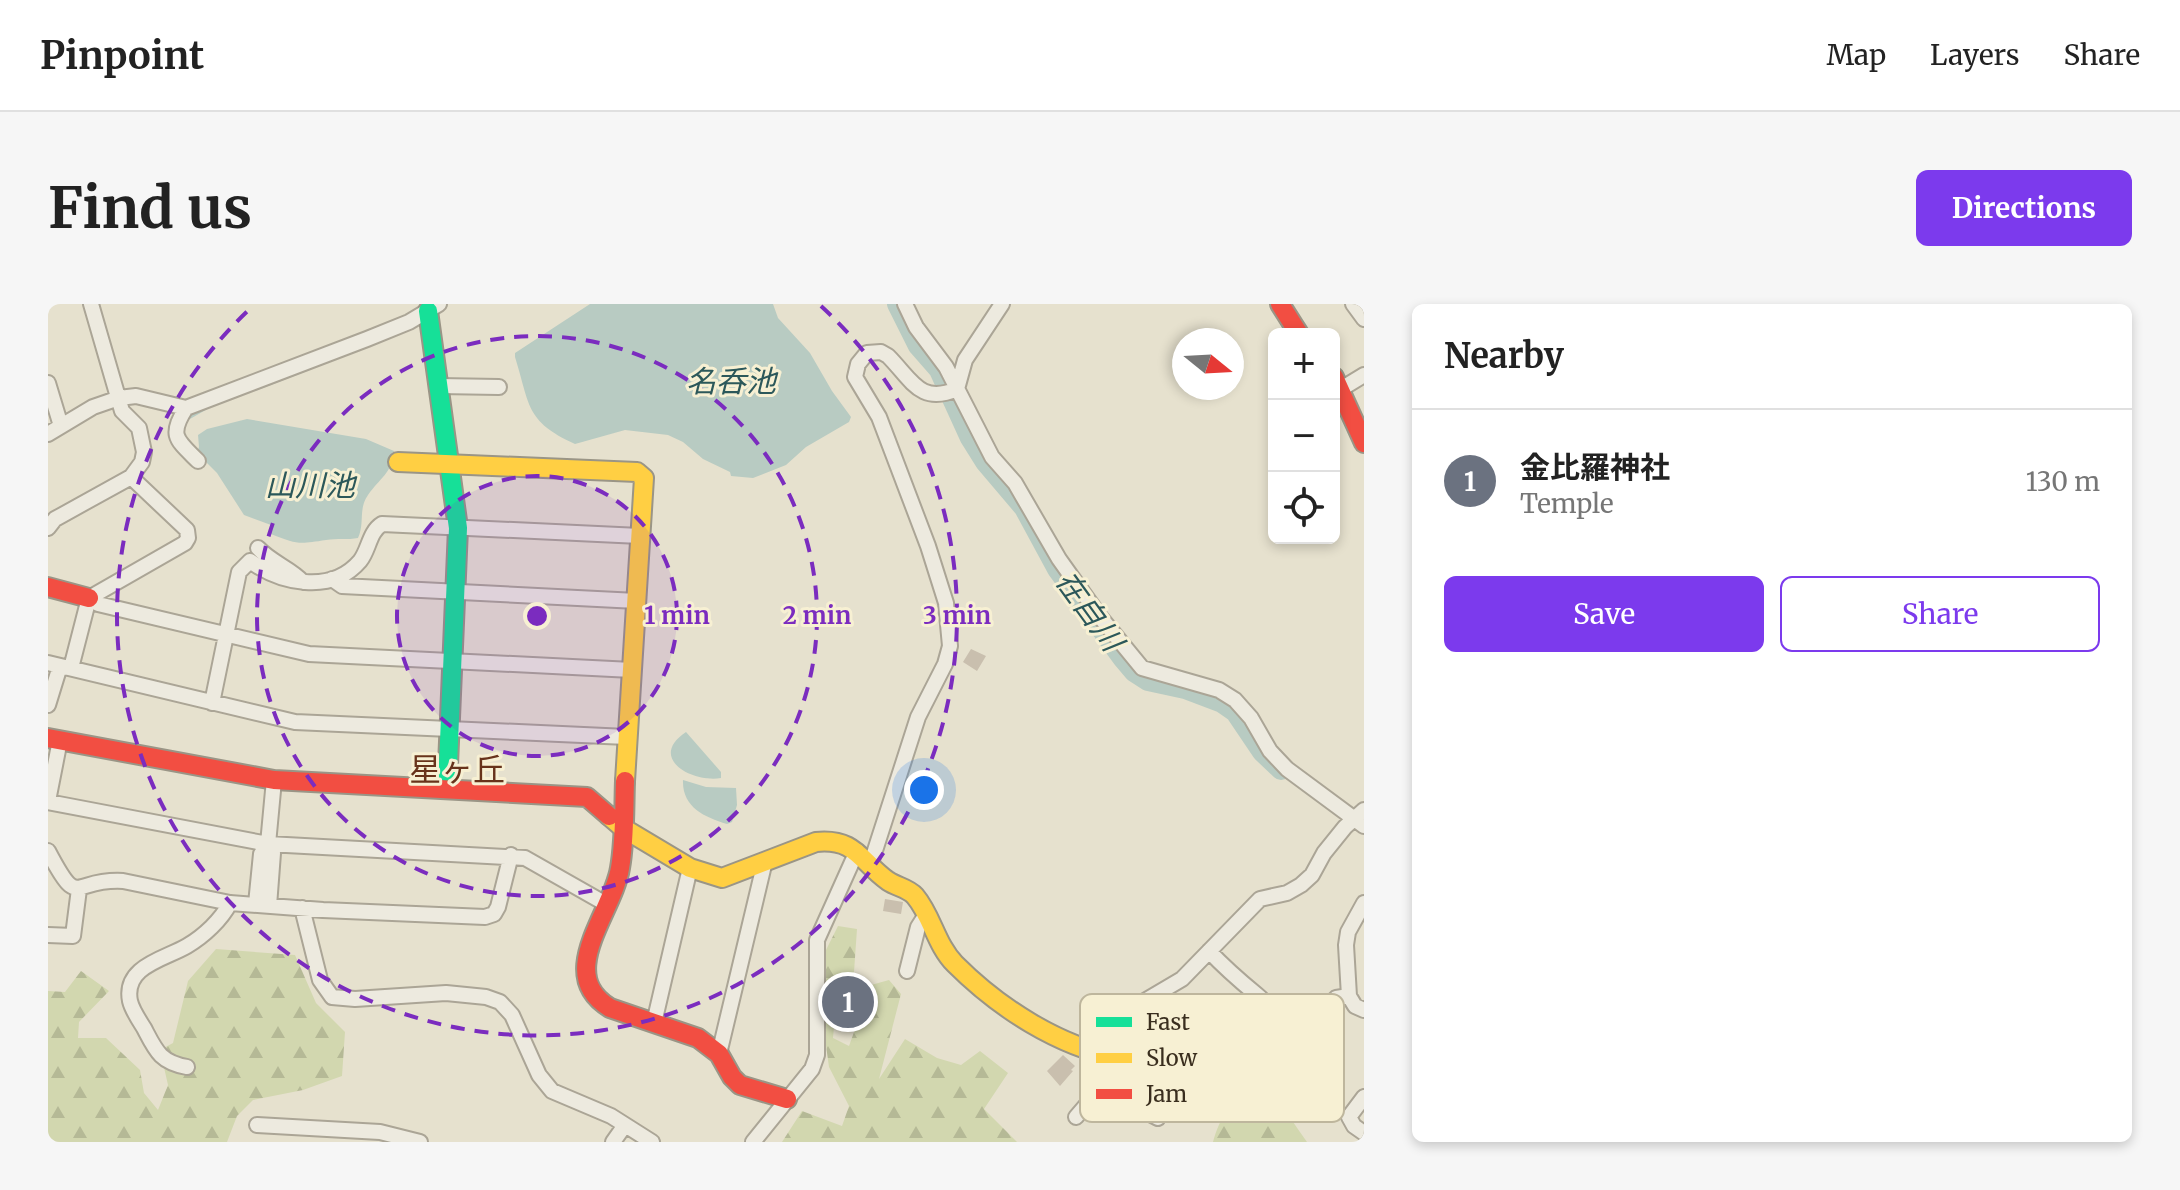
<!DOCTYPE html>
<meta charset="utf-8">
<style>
body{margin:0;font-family:Merriweather,"Noto Sans JP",serif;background:#f6f6f6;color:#222}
.controls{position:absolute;right:24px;top:24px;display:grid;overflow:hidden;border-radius:12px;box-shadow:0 4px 12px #0003}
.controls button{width:72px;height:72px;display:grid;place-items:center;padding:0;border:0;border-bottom:2px solid #e0e0e0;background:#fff;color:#222;font:40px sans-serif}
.compass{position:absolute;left:1124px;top:24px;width:72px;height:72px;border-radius:50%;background:#fff;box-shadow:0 4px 12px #0003;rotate:108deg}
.you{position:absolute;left:876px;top:486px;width:28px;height:28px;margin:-20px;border:6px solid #fff;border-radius:50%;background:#1a73e8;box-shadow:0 0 0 12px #1a73e833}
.badge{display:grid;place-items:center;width:52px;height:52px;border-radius:50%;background:#7c3aed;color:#fff;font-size:26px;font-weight:700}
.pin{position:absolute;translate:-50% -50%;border:4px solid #fff;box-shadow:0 2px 8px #0006}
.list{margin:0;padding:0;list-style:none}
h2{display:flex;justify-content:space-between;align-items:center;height:104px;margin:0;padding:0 32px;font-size:34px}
h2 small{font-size:26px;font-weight:400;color:#767676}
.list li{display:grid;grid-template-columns:52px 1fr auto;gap:24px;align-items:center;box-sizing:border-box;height:144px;padding:0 32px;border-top:2px solid #e0e0e0}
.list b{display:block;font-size:30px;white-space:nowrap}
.list p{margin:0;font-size:26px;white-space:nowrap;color:#767676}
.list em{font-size:26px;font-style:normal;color:#767676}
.actions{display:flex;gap:16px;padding:24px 32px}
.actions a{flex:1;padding:18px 0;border:2px solid #7c3aed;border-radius:12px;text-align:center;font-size:28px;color:#7c3aed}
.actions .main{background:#7c3aed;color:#fff}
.icon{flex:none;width:44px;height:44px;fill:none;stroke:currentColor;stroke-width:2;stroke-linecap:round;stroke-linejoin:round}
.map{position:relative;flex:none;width:1316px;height:838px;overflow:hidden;border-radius:12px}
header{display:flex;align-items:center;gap:48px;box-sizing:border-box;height:112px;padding:0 40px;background:#fff;border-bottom:2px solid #e0e0e0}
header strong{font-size:38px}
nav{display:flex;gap:44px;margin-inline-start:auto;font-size:28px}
.intro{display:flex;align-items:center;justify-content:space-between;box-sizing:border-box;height:192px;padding:0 48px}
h1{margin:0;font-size:56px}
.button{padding:20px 36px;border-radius:12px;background:#7c3aed;color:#fff;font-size:28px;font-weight:700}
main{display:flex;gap:48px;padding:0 48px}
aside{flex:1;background:#fff;border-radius:12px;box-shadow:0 4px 12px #0003}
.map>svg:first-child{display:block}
.forest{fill:url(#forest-firs)}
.water{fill:#b8cbc2}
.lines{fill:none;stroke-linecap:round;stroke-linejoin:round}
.stream{stroke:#b8cbc2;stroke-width:3}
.river{stroke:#b8cbc2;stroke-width:20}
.building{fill:#c9bfae}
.street-casing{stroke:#aba596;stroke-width:18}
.fast-casing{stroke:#9a9586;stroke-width:22}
.slow-casing{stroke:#9a9586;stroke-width:22}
.jam-casing{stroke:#9a9586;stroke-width:22}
.street{stroke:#edeadf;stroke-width:14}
.fast{stroke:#16e098;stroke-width:18}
.slow{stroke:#ffcf43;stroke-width:18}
.jam{stroke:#f24e42;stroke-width:18}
.ring{fill:none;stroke:#7b2cbf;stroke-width:4;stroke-dasharray:14 10}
.labels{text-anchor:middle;stroke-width:6;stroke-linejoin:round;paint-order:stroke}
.water-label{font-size:30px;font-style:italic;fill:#2c585a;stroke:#f7f0d3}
.quarter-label{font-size:32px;fill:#68331b;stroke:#f7f0d3}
.key{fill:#f7f0d3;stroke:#beb69d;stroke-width:2}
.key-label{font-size:22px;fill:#3a2e1e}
.centre{fill:#7b2cbf;stroke:#f7f0d3;stroke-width:4}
.ring-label{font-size:24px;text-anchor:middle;font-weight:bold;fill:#7b2cbf;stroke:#f7f0d3;stroke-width:6;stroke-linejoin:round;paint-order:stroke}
</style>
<header>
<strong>Pinpoint</strong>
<nav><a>Map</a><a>Layers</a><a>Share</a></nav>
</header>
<div class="intro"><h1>Find us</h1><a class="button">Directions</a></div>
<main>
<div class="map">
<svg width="1316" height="838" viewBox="0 0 1316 838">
<defs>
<pattern id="forest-firs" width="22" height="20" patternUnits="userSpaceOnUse" patternTransform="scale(2)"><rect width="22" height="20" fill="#d2d7af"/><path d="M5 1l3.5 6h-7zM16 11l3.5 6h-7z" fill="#b5b996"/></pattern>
</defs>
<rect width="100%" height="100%" fill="#e6e1ce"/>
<path class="forest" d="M 790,622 L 809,625 L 806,668 L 789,688 L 785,734 L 801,742 L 823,681 L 841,676 L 853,690 L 831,775 L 857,735 L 889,754 L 913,761 L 932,747 L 960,769 L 936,805 L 969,838 L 734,838 L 754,807 L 794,822 L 801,802 L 781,763 L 773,706 L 774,654 Z
M 168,645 L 247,651 L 268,699 L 297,728 L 294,772 L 255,786 L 205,796 L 189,812 L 179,838 L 0,838 L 0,687 L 17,688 L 33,667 L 61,687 L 31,718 L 30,734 L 58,734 L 92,766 L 96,789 L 110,806 L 120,781 L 112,746 L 125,739 L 140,677 Z
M 1203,782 C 1230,791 1243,816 1259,838 L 1165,838 C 1171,816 1183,794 1203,782 Z"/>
<path class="water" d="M 542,0 L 725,0 L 730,14 L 762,49 L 784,87 L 803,113 L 801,118 L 758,143 L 738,161 L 705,174 L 683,172 L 682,168 L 655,155 L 635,138 L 620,131 L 577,126 L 527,140 C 477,117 482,101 467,53 L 467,49 Z
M 199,115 L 318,135 L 346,147 C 345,168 331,175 320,191 C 310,205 317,219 310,234 C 300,236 289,234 278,236 C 251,240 250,241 223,230 L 223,221 L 196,211 L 169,169 L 149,149 L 151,143 L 150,131 L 159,125 Z
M 638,428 L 673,468 L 673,474 C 644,479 599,454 638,428 Z
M 635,476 L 658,483 L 688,484 L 689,501 L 684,518 L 679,520 C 656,513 634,503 635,476 Z"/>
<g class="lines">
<path class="stream" d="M 208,85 L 265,63
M 139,115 L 160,103"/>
<path class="river" d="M 849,0 L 870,42 L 891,66 L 922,134 L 937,158 L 976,204 L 1009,265 L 1075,355 L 1086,368 L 1100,377 L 1137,385 L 1174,399 L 1187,408 L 1214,448 L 1233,466"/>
</g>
<path class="building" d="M 923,345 L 938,352 L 929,367 L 915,358 Z
M 837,595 L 855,598 L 853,610 L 835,607 Z
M 795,680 L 813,685 L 796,726 L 788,724 L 794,703 L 791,702 L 793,696 L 790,696 Z
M 1015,751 L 1027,762 L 1023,766 L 1025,767 L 1012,782 L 999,767 Z"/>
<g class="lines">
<g class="street-casing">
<path id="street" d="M 857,0 L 868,23 L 898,63 L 944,153 L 967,179 L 1011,255 L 1053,314 L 1094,364 L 1171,386 L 1187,396 L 1203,414 L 1222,447 L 1239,465 L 1316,522
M 1305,0 L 1316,15
M 0,79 L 13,122
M 391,82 L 451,83
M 909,85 L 917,56 L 954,0
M 1293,85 L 1316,71
M 138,104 C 120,132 129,136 150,157
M 0,130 L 45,103 L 71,94 L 88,92 L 138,104 L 319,35 L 361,18 L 391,0
M 0,224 L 7,215 L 83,173 L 94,158 L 96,148 L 91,124 L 74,107 L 43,0
M 210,244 C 224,259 242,264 255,278
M 284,275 L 294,282 L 589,297
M 41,294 L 50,300 L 261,350 L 584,366
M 0,359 L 247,418 L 579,433
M 23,364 L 41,294 L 137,239 L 140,234 L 139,226 L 83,173
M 164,399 L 191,268 L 202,257 C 232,279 283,291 312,257 C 321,246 321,228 334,220 L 592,232
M 0,401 L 12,362
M 0,497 L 12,436
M 0,498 L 220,540 L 477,554 L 558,600
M 0,547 C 32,608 23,574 75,577 L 182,599 L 275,606 L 437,613 L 446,610 L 450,603 L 463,551
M 823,559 L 870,413 L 897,360 L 902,342 L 898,299 L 880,242 L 831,113 L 807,73 L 810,60 L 819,49 L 833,48 L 840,52 C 864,76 872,101 909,85
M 1316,599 L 1300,628 L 1298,641 L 1301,692 L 1307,702 L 1316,706
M 208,600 L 213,550 L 220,540
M 221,602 L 225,549 L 220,540 L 226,476
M 254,604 L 272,676 L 284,693 L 307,695 L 398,689 L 438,693 L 452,698 L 464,711 L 491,771 L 504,787 L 563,812 L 604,838
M 0,631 L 25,632 L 31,585
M 1161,647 C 1176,663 1192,677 1209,691 C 1225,704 1232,723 1252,730 L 1263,728 L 1288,694 L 1301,692
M 859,667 L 870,623 L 877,612
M 1090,706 L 1137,739
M 606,719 L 642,564
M 671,750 L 717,557
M 139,763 C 112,758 108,747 96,724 C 91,716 84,706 82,697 C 75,662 117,655 139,642 C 156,632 173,616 182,599
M 1064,771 C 1072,794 1089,804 1110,814
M 1316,793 L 1301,813 L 1306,822 L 1316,829
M 1028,813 L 1064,771 L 1095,698 L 1134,675 L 1212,595 L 1239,589 L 1253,581 L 1264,571 L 1276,549 L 1297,523 L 1316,506
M 209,821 L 332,828 L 372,838
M 565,838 L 577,821
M 705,838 L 764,765 L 769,751 L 769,636 L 809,547"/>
</g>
<g class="fast-casing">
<path id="fast" d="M 380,7 L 410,224 L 399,485"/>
</g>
<g class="slow-casing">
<path id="slow" d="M 350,158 L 589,168 L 596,174 L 577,477
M 561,512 L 575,524 L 642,564 L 674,574 L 768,538 C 808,534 812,557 840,577 C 849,583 860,584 867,592 C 884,612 888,641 907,660 C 951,704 1010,742 1071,754"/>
</g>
<g class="jam-casing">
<path id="jam" d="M 1232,0 L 1251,30
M 1286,73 L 1316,139
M 0,283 L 41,294
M 0,434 L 226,476 L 539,493 L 561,512
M 577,477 C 576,505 577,536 572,564 C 565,609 506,670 562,704 L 650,734 L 671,750 L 684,773 L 692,781 L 739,795"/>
</g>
<use href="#street" class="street"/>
<use href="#fast" class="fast"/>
<use href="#slow" class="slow"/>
<use href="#jam" class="jam"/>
</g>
<circle cx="489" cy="312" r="140" fill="#7b2cbf" fill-opacity=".12"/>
<g class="ring">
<circle cx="489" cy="312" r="140"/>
<circle cx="489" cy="312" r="280"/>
<path d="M773 2A420 420 0 1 1 205 2"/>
</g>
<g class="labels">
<g class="water-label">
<text x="683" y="88">名呑池</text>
<text x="262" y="192">山川池</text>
<text transform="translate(1041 307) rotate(54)" y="10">在自川</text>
</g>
<g class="quarter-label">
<text x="409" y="477">星ヶ丘</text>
</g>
</g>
<rect x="1032" y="690" width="264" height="128" rx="12" class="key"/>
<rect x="1048" y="713" width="36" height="10" fill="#16e098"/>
<rect x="1048" y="749" width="36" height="10" fill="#ffcf43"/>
<rect x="1048" y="785" width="36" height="10" fill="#f24e42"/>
<g class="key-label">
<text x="1098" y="726">Fast</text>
<text x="1098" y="762">Slow</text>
<text x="1098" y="798">Jam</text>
</g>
<circle cx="489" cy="312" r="12" class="centre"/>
<g class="ring-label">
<text x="629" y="320">1 min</text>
<text x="769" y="320">2 min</text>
<text x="909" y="320">3 min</text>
</g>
</svg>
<div class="controls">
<button>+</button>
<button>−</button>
<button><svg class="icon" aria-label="locate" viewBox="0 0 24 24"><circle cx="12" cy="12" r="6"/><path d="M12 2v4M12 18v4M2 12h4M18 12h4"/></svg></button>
</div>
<svg class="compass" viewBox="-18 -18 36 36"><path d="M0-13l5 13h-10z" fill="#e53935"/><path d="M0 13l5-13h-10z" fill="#767676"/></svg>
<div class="you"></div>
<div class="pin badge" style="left:800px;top:698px;background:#6b7280">1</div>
</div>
<aside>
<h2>Nearby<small></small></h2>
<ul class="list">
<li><span class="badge" style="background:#6b7280">1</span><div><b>金比羅神社</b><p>Temple</p></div><em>130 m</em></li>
</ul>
<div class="actions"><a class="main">Save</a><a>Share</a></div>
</aside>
</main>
